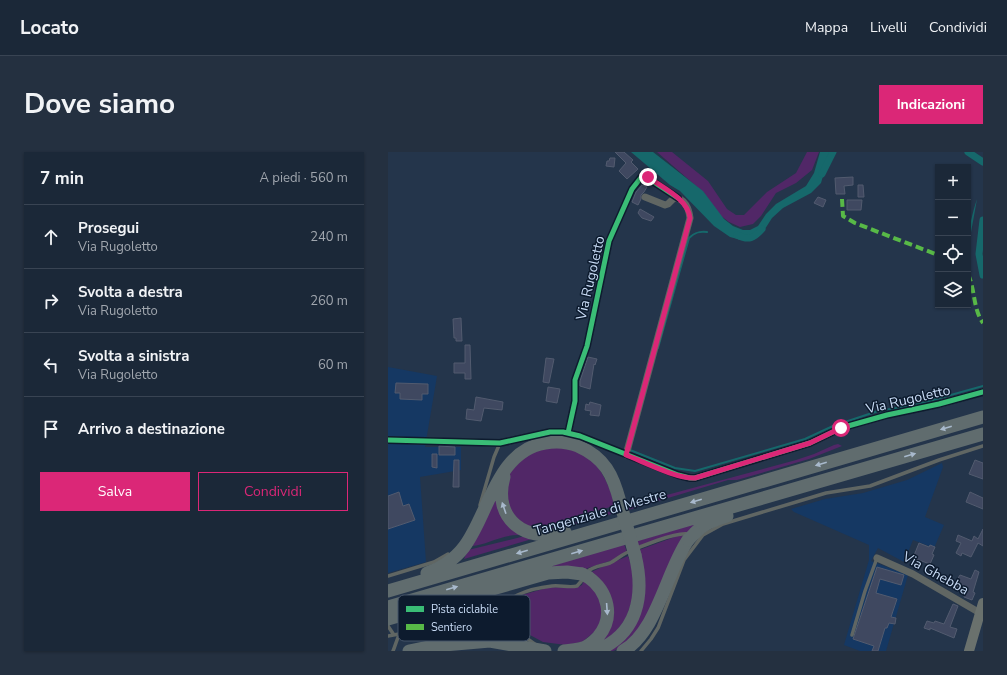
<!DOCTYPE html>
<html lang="it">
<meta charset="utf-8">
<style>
body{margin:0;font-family:"Nunito Sans",sans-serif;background:#243040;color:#f1f3f6}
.controls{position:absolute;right:12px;top:12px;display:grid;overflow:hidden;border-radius:0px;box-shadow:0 1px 3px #0004}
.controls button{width:36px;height:36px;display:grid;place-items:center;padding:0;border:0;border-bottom:1px solid #394453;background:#1b2838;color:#f1f3f6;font:20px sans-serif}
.stop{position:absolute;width:12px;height:12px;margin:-9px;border:3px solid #db2777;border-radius:50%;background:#fff}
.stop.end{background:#db2777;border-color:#fff;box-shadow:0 1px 4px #0008}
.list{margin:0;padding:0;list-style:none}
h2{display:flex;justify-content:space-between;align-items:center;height:52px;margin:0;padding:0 16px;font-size:17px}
h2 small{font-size:13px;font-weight:400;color:#a0a6ae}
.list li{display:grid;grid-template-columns:26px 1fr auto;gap:12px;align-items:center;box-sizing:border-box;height:64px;padding:0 16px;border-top:1px solid #394453}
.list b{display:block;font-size:15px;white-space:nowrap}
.list p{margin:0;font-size:13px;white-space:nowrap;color:#a0a6ae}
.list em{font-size:13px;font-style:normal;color:#a0a6ae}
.actions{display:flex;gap:8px;padding:12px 16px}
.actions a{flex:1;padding:9px 0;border:1px solid #db2777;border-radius:0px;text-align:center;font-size:14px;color:#db2777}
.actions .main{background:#db2777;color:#fff}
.icon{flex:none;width:22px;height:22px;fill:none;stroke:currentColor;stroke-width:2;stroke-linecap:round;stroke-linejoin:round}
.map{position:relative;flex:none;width:595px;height:499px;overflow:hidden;border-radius:0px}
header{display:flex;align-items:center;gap:24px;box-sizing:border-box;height:56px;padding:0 20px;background:#1b2838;border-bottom:1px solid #394453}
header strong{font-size:19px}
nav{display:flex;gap:22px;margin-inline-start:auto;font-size:14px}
.intro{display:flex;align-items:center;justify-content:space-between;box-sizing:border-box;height:96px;padding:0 24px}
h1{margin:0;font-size:28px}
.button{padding:10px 18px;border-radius:0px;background:#db2777;color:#fff;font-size:14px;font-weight:700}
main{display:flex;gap:24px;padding:0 24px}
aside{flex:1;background:#1b2838;border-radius:0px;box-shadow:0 1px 3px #0004}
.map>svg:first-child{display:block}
.built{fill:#153863}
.green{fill:#512767}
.water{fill:#16686b}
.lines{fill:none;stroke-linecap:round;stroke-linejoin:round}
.stream{stroke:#16686b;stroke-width:2}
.canal{stroke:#16686b;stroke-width:7}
.building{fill:#3f4860;stroke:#525b6f}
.lane{stroke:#606663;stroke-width:3.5}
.street{stroke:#606663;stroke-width:7}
.secondary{stroke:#6a716d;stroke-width:10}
.highway{stroke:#606c6e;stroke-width:13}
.highway-bridge{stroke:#606c6e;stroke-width:13}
.quiet{stroke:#58b947;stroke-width:4;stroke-dasharray:8 4;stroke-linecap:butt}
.cycleway-casing{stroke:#0d1b2e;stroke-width:8}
.cycleway{stroke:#3abd76;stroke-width:5}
.oneway{fill:#a8b9cc}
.route{stroke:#db2777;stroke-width:5}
.labels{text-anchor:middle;stroke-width:3;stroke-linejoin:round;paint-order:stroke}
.street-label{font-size:14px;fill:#c7daf4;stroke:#0d1b2e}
.key{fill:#0d1b2e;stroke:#455469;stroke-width:1}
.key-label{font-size:11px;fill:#c7daf4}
</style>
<header>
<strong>Locato</strong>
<nav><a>Mappa</a><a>Livelli</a><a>Condividi</a></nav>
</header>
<div class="intro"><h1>Dove siamo</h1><a class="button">Indicazioni</a></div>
<main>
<aside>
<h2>7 min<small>A piedi · 560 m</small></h2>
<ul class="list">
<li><svg class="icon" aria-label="ahead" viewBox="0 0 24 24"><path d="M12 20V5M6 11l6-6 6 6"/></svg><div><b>Prosegui</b><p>Via Rugoletto</p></div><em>240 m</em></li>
<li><svg class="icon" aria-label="right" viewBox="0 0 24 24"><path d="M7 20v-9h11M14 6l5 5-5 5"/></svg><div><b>Svolta a destra</b><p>Via Rugoletto</p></div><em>260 m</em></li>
<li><svg class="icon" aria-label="left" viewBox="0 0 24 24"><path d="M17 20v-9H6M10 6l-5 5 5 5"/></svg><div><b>Svolta a sinistra</b><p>Via Rugoletto</p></div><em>60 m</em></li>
<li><svg class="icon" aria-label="arrive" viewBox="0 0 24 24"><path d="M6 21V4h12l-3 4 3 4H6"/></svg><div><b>Arrivo a destinazione</b></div></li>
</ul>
<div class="actions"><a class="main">Salva</a><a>Condividi</a></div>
</aside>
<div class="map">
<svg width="595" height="499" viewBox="0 0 595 499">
<rect width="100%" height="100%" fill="#24354b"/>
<path class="built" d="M 0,215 L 49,224 L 37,295 L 73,295 L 73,318 L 32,325 L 38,410 L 0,421 Z
M 554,311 L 555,315 L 537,365 L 556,373 L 546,396 L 525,388 L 516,410 L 490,396 L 483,409 L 520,423 L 498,499 L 472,499 L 456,493 L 481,408 L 481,393 L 406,360 L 403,357 L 437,347 L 475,341 L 519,328 Z"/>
<path class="green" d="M 269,0 L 284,0 L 320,29 L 339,57 L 348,63 L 356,63 L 379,40 L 408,21 L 419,0 L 431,0 L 424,18 L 408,31 L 388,41 L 373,64 L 365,72 L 352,75 L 341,70 L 333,64 L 325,57 L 316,41 Z
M 450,292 L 454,294 L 421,307 L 349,328 L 340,328 L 240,358 L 238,354 L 408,308 L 426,302 L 446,293 Z
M 160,295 C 167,295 176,295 182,296 C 188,298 198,304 204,309 C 213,316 227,343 225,354 C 210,359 176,367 165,377 L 146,377 L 126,366 L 116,344 L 122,320 L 139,303 Z
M 106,345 L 144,387 L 76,407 L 80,398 L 137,384 C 121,379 99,393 84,394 Z
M 226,358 L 227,361 L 171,377 L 173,374 Z
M 310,371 L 303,380 L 283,383 L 250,394 L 249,389 Z
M 292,383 L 298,383 L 257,470 L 234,495 L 225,499 L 220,499 L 241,482 L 251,398 Z
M 236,392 L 239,400 L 225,408 L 200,416 L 196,419 L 156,416 Z
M 240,404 L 244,415 L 246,443 L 238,466 L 228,480 L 214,490 L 221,469 L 201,421 L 214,415 Z
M 197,425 L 209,437 L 215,461 L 210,477 L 194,490 L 178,493 L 155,490 L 110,466 L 111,463 L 134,459 C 136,453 132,448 134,443 L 162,435 L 188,436 L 194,433 Z"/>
<path class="water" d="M 243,0 L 265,0 L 315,39 L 336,67 L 345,74 L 355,78 L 362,78 L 370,74 L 378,62 L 388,52 L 418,34 L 426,21 L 432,0 L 444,0 L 440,7 L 433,31 L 423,41 L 395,56 L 384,66 L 377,77 L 366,86 L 353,88 L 342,85 L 326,74 L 292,39 L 282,33 Z
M 589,47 L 582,86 L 583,115 C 577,93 582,68 589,47 Z"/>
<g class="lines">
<path class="stream" d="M 270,196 L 301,86 C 307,80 312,79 319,80
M 242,297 L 242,298 L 287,316 L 307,319 L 417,287 L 445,274 L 490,259 L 527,253 L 595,234"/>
<path class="canal" d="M 580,0 L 595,10
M 434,22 L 445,0
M 595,68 L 591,102 L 595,123
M 349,83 C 361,89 366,86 374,77"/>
</g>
<path class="building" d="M 227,0 L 236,0 L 245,8 L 243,10 L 250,17 L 239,27 L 231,19 L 238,11 Z
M 222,6 L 227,6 L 226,15 L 218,14 L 219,9 L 221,9 Z
M 465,25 L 465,33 L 456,34 L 457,42 L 448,42 L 447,26 Z
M 254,33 L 259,35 L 256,40 L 253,43 L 253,47 L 250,53 L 244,50 L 248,40 Z
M 470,33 L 475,33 L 476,45 L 470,45 Z
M 430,45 L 438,48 L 435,55 L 426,51 Z
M 459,48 L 474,48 L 473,58 L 459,58 Z
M 252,57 L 266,65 L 263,69 L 254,66 L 250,61 Z
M 73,166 L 74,189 L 68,189 L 68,186 L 66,186 L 65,167 Z
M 77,193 L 82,193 L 83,227 L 77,227 L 77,221 L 66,221 L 66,211 L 77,211 Z
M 200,205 L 209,207 L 207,213 L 206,212 L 202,237 L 192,234 L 192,229 Z
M 158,206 L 166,207 L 161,231 L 155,230 Z
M 8,231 L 40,232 L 40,242 L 34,242 L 34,248 L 12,247 L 12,241 L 7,241 Z
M 160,235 L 172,237 L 169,251 L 158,249 Z
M 88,245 L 115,250 L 114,258 L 96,256 L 93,269 L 78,267 L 79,257 L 86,258 Z
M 202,250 L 213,253 L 211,264 L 202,263 L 203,259 L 197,258 L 198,252 L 201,253 Z
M 51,294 L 67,295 L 67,303 L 51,303 Z
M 44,302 L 49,302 L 49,316 L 44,315 Z
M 66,308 L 71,308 L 71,335 L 65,335 Z
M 587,308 L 595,311 L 595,327 L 581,322 Z
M 11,340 L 15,354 L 21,352 L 27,368 L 0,377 L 0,344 Z
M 582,340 L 595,346 L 595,357 L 578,350 Z
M 595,377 L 595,394 L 590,391 L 583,405 L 574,401 L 573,404 L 568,401 L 573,391 L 568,389 L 570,383 L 584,389 L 586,384 L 590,387 Z
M 531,391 L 541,395 L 542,393 L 547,395 L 544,402 L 546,403 L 542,412 L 525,406 Z
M 489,415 L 516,423 L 513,433 L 492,427 L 488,441 L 509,447 L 503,465 L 508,466 L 507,472 L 501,471 L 499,476 L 497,476 L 490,499 L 484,499 L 486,494 L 465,487 Z
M 587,418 L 591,420 L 585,440 L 587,441 L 584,448 L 576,445 L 578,439 L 566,433 L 572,423 L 583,427 Z
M 565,452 L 570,454 L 562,475 L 569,477 L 566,486 L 542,476 L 542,478 L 536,476 L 539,469 L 546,471 L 547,469 L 556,472 Z"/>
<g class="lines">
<path class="lane" d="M 92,353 L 106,305 L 112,291
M 199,420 C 205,414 214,414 222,411 C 228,408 232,404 238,401 C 251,395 287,380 300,382
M 0,424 L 46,410 L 60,402
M 101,465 C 121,445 136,437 164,434 C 173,433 181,436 189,434 L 196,426
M 0,474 L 6,483
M 464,483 L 477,439 L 489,406
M 0,484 L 11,482
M 5,499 C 8,492 10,482 15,477 C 25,467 80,460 94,463 C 112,467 133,482 148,493
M 253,499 L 263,487 L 270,476 L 296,408 L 315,383 L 335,372 L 438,341 L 482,334 L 551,308 L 595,294"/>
<path class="street" d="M 180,281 L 187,249 L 187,228 L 199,194 L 221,89 L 244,37 L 255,23 L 290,46
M 0,288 L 112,291 L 162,280 L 175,280 L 192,284 L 290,323 L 302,326 L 307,326 L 422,291 L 453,276 L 499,263 L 551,252 L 595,240
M 238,303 L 302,66 C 301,57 297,46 286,46 L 280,52 L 277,53 L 257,45
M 489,406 L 525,422 L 592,461"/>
<path class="secondary" d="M 581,499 L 595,451"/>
<path class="highway" d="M 116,325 C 104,367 138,392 177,380
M 307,381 C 315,372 328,367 339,364
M 39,421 C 52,417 67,407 76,395 C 101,362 108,299 157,291 C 168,289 180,290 190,294 C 217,306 225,323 232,350
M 0,439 L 595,265
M 0,455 L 595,282
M 0,467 L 160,421 L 179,420 L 194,422
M 21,499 L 45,494 L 102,489 L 157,499
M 176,499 C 182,498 189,498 195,496 C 200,494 206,489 210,485 C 227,465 220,439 200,425
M 207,499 C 250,483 257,443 247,403
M 235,499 C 269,480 278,420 300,388"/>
<path class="highway-bridge" d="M 232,350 L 247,403
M 300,388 L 307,381
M 194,422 L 200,425"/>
<path class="quiet" d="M 454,47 L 455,64 L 467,71 L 550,103
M 580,122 C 587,137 585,157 595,171"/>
<g class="cycleway-casing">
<path id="cycleway" d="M 180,281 L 187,249 L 187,228 L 199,194 L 221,89 L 244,37 L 255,23 L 290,46
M 0,288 L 112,291 L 162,280 L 175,280 L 192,284 L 290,323 L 302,326 L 307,326 L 422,291 L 453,276 L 499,263 L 551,252 L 595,240"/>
</g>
<use href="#cycleway" class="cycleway"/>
</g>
<defs><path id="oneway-solid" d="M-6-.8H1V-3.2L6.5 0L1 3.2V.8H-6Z"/></defs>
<g class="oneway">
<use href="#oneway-solid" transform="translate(558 276) rotate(164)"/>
<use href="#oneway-solid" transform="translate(522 303) rotate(-16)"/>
<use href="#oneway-solid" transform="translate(433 312) rotate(164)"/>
<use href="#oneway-solid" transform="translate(308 349) rotate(164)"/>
<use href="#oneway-solid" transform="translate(116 356) rotate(-109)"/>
<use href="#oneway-solid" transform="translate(134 400) rotate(164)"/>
<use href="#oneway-solid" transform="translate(189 400) rotate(-16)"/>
<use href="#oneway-solid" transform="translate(64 436) rotate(-16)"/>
<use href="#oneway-solid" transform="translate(219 457) rotate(86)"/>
</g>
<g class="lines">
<path class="route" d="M 260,25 C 275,36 300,47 302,66 L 238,303 C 256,310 289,327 307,326 L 422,291 L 453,276"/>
</g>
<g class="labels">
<g class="street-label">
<text transform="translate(202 126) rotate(-77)" y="5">Via Rugoletto</text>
<text transform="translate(520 247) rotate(-13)" y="5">Via Rugoletto</text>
<text transform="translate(212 360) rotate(-16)" y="5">Tangenziale di Mestre</text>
<text transform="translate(548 421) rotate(29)" y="5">Via Ghebba</text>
</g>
</g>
<rect x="10" y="443" width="132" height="46" rx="6" class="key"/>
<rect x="18" y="454" width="18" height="6" fill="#3abd76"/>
<rect x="18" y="472" width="18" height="6" fill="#58b947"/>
<g class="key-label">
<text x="43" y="461">Pista ciclabile</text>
<text x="43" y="479">Sentiero</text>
</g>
</svg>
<div class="controls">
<button>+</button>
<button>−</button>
<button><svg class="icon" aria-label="locate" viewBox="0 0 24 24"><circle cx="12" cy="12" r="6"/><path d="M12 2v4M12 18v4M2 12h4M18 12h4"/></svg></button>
<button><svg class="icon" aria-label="layers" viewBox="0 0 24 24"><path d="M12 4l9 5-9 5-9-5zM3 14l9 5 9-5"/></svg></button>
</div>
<div class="stop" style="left:453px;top:276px"></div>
<div class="stop end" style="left:260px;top:25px"></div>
</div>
</main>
